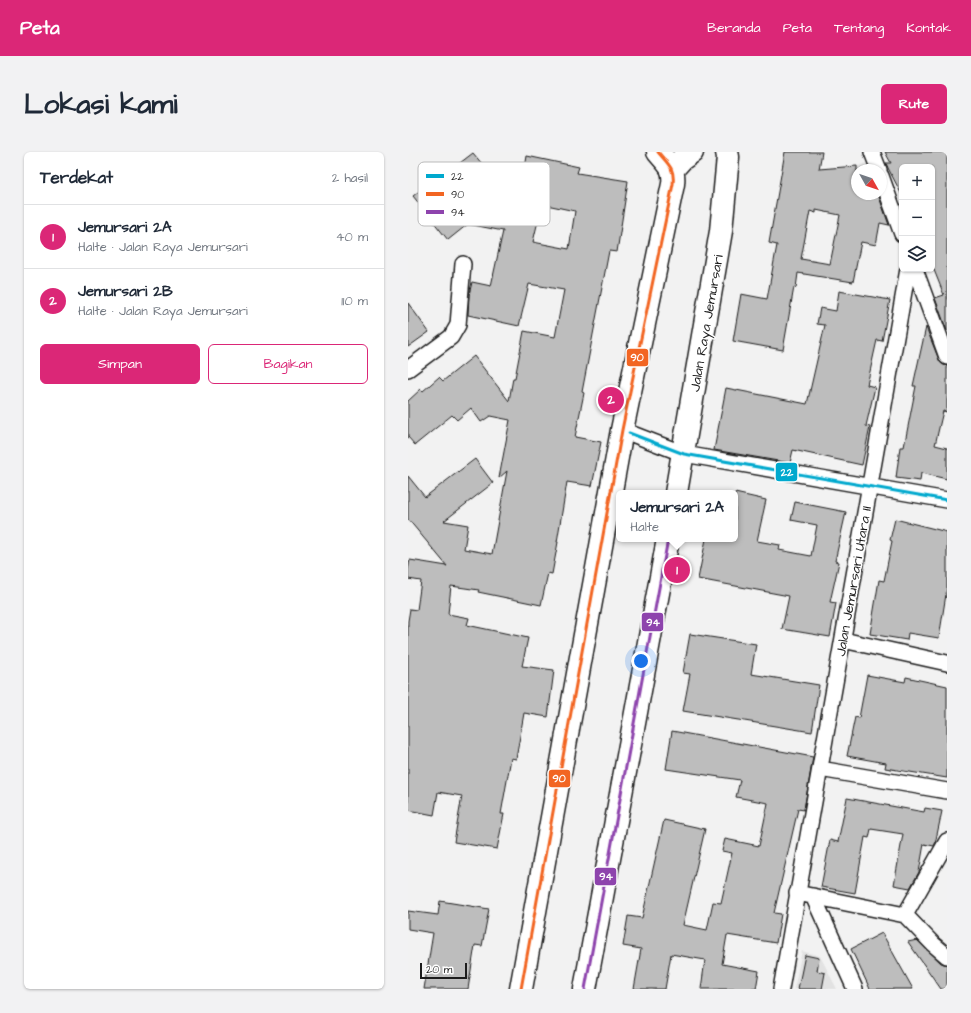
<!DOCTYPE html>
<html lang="id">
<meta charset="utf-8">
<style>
body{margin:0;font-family:"Architects Daughter",sans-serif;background:#f2f2f3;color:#1f2937}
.controls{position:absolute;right:12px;top:12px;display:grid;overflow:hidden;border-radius:6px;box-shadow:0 1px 3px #0004}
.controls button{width:36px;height:36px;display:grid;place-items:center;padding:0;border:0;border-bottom:1px solid #e0e1e3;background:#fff;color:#1f2937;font:20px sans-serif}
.compass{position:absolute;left:443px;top:12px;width:36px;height:36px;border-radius:50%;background:#fff;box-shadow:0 1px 3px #0004;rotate:130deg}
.scale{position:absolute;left:12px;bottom:10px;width:47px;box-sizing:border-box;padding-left:4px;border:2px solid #1c1c1c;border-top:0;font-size:11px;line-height:14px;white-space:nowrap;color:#1c1c1c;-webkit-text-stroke:3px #fff;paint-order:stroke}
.you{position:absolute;left:233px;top:509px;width:14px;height:14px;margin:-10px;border:3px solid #fff;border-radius:50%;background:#1a73e8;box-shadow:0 0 0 6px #1a73e833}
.badge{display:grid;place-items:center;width:26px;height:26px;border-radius:50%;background:#db2777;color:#fff;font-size:13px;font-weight:700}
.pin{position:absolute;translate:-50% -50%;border:2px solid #fff;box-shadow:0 1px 4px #0006}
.popup{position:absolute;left:208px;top:338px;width:122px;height:52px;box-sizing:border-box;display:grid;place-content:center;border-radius:6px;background:#fff;filter:drop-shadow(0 1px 3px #0005);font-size:13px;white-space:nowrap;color:#747a83}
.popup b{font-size:15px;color:#1f2937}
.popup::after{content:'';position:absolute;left:50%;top:100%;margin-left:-8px;border:8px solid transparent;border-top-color:#fff}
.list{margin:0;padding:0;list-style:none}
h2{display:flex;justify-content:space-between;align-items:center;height:52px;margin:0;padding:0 16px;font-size:17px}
h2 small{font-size:13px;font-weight:400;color:#747a83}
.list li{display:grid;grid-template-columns:26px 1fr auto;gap:12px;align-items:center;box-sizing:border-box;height:64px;padding:0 16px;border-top:1px solid #e0e1e3}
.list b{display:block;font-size:15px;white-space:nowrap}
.list p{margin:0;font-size:13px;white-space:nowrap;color:#747a83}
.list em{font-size:13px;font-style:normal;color:#747a83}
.actions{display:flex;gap:8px;padding:12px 16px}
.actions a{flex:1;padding:9px 0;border:1px solid #db2777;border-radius:6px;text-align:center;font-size:14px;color:#db2777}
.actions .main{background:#db2777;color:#fff}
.icon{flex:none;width:22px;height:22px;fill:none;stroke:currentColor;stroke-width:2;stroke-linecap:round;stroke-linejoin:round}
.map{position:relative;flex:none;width:539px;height:837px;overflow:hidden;border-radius:6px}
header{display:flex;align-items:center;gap:24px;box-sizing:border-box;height:56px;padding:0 20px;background:#db2777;color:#fff}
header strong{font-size:19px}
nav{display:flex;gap:22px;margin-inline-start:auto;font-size:14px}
.intro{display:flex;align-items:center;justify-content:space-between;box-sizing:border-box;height:96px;padding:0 24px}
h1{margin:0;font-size:28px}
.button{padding:10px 18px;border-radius:6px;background:#db2777;color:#fff;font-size:14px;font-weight:700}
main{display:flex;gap:24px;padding:0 24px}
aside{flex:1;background:#fff;border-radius:6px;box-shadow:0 1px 3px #0004}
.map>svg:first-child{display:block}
.built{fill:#e2e2e2}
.building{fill:#bdbdbd;stroke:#1c1c1c;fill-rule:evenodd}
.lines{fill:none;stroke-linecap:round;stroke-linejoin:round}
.street-casing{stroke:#1c1c1c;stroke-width:18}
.primary-casing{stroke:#1c1c1c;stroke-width:25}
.street{stroke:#fff;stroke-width:15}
.primary{stroke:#fff;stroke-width:22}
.bus-1-casing{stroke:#fff;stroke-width:6}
.bus-2-casing{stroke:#fff;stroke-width:6}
.bus-3-casing{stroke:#fff;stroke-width:6}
.bus-1{stroke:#00a9ce;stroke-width:3}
.bus-2{stroke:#f26522;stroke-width:3}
.bus-3{stroke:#8e44ad;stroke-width:3}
.labels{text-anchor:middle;stroke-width:3;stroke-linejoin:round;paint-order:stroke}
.street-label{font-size:14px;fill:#1c1c1c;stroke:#fff}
.key{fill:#fff;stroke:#bbb;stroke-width:1}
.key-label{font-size:11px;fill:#1c1c1c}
.line-badge{stroke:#fff;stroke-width:1.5}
.badge-label{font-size:11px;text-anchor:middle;font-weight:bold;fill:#fff}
</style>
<header>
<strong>Peta</strong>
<nav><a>Beranda</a><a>Peta</a><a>Tentang</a><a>Kontak</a></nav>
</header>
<div class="intro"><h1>Lokasi kami</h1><a class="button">Rute</a></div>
<main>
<aside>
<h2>Terdekat<small>2 hasil</small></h2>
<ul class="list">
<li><span class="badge">1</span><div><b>Jemursari 2A</b><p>Halte · Jalan Raya Jemursari</p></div><em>40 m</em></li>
<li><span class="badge">2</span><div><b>Jemursari 2B</b><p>Halte · Jalan Raya Jemursari</p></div><em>110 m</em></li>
</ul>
<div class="actions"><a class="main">Simpan</a><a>Bagikan</a></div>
</aside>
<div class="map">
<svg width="539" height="837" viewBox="0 0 539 837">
<rect width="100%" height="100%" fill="#f2f2f2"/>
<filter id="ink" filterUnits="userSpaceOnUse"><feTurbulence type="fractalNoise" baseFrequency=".025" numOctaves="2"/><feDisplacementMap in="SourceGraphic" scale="8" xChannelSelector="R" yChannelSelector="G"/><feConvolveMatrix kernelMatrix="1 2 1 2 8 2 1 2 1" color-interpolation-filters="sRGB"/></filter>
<g filter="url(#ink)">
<path class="built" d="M 394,799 L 412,804 L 429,837 L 386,837 Z"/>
<path class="building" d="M 377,0 L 414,0 L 411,17 L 449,14 L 449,42 L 470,42 L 481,73 L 472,71 L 468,93 L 453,90 L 445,130 L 390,121 L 388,136 L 386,135 L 375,198 L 325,189 L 333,142 L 359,147 L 369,93 L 361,91 ZM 408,58 L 432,63 L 422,112 L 393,107 L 402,59 L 408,61 Z
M 477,0 L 539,0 L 539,179 L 527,146 L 536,143 L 524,113 L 524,15 L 494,15 L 494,43 L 480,16 L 478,11 L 483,11 Z
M 65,1 L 75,13 L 116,22 L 119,4 L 171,15 L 169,21 L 220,29 L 209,100 L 201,99 L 174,240 L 176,241 L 167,285 L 193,290 L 184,334 L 159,330 L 149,390 L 150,390 L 144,422 L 140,421 L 133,453 L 70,440 L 71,438 L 43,434 L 40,462 L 61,466 L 59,473 L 120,486 L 114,514 L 146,518 L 140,565 L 116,561 L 108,607 L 103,606 L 93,662 L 96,662 L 89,697 L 46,690 L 54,644 L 30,640 L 26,663 L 0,658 L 0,469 L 2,457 L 9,458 L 13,429 L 0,427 L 0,418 L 2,408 L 39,414 L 0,367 L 0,324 L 17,345 L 67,307 L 85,331 L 36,369 L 60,373 L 56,397 L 84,402 L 99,319 L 91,326 L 102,268 L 82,264 L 73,270 L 63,256 L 49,268 L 44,263 L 7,293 L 0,285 L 0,249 L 13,237 L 15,239 L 31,225 L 35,229 L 66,204 L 101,249 L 105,226 L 107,226 L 116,179 L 147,185 L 156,138 L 121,132 L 111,174 L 60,163 L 61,143 L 64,130 L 83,134 L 95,79 L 60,72 L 40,88 L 5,44 L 29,25 L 31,27 ZM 134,52 L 167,59 L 161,97 L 125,90 Z
M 431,139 L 482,148 L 474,189 L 469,188 L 459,233 L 467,235 L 458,274 L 462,275 L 454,313 L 385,298 L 382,311 L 306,298 L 318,236 L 399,252 L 417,173 L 409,172 L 412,156 L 428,159 Z
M 0,151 L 21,180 L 0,195 Z
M 518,175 L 531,208 L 534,212 L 539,214 L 539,260 L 535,259 L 527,293 L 539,296 L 539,327 L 513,321 L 512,329 L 488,326 L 492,295 L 496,295 L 508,234 L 505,234 Z
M 327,341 L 358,348 L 349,389 L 372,393 L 371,398 L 403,404 L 409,373 L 383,368 L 387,350 L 438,360 L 427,409 L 431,410 L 422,450 L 428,451 L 422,485 L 374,477 L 381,444 L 290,427 L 298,387 L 327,387 Z
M 487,367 L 539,380 L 539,436 L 531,486 L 500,481 L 499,488 L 462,482 L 471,428 L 476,429 L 484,389 L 482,388 Z
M 282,482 L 348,492 L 343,522 L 411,533 L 404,580 L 275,559 L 282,522 L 275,521 Z
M 459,523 L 497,530 L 498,525 L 539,534 L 539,626 L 477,616 L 478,611 L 439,604 L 447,565 L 451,566 Z
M 264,579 L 405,605 L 396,658 L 390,657 L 366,761 L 373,762 L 368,791 L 319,783 L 314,812 L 351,819 L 348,837 L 293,837 L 297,808 L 263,802 L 257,837 L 226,837 L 233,797 L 215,794 L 220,764 L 234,766 L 256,668 L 297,677 L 275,773 L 299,778 L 305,750 L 313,751 L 324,701 L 314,699 L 317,687 L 351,694 L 360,651 L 328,645 L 332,628 L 258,617 Z
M 439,646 L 516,660 L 517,656 L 534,659 L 527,692 L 526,694 L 516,692 L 511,720 L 502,736 L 486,733 L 495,682 L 463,677 L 461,686 L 457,685 L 447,741 L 413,735 L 422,688 L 430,690 Z
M 32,749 L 81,757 L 74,794 L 67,793 L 60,837 L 16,837 L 25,781 L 0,777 L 0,759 L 30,763 Z
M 474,781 L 505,837 L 462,837 L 443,797 Z
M 509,788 L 533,811 L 539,813 L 539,837 L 533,837 L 500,790 Z
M 397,803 L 411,806 L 409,819 L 417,821 L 414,837 L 390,837 Z"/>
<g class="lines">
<g class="street-casing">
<path id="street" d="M 464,0 L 471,18
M 473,24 L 494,82
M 507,117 L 539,205
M 0,217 L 43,185 L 50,173 L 55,112
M 214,278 L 276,302 L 539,348
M 435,488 L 539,511
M 412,617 L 539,639
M 389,741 L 497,763
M 405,744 L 447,837
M 497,763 L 539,689
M 497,763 L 525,792 L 539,804
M 373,837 L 500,117"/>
</g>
<g class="primary-casing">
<path id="primary" d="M 265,17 L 274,7 L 284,0
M 268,341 L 313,79 L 320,5 L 319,0
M 113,837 L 214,278 L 265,32 C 267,16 260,12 250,0
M 177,837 L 260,387"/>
</g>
<use href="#street" class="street"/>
<use href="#primary" class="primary"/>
<g class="bus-1-casing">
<path id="bus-1" d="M 221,281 L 276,302 L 539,348"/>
</g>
<g class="bus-2-casing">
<path id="bus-2" d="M 113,837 L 214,278 L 265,32 C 267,16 260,12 250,0"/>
</g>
<g class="bus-3-casing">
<path id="bus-3" d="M 177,837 L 260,387"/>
</g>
<use href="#bus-1" class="bus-1"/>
<use href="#bus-2" class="bus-2"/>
<use href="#bus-3" class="bus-3"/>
</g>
</g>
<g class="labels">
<g class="street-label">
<text transform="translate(298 171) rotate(-80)" y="5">Jalan Raya Jemursari</text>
<text transform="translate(445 429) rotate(-80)" y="5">Jalan Jemursari Utara II</text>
</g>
</g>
<rect x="10" y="10" width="132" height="64" rx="6" class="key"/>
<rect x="18" y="22" width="18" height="4" fill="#00a9ce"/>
<rect x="18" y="40" width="18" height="4" fill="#f26522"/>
<rect x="18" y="58" width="18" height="4" fill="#8e44ad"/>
<g class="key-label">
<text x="43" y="28">22</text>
<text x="43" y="46">90</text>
<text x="43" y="64">94</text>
</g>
<g class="line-badge">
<rect x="218" y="196" width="23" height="19" rx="4" fill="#f26522"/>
<rect x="367" y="310" width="23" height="20" rx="4" fill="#00a9ce"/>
<rect x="233" y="460" width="23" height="20" rx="4" fill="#8e44ad"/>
<rect x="140" y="617" width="23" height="19" rx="4" fill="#f26522"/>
<rect x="186" y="715" width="23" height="19" rx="4" fill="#8e44ad"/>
</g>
<g class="badge-label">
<text x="229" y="209">90</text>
<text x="379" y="324">22</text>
<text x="245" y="474">94</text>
<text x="151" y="630">90</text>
<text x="198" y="728">94</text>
</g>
</svg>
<div class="controls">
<button>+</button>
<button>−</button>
<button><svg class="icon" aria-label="layers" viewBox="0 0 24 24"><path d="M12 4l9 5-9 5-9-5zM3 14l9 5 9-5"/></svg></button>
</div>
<svg class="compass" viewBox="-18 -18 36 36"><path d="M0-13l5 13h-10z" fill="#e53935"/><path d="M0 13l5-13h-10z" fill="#747a83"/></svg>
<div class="scale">20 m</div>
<div class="you"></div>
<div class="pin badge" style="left:269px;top:418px">1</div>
<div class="popup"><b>Jemursari 2A</b>Halte</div>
<div class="pin badge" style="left:203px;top:248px">2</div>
</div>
</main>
